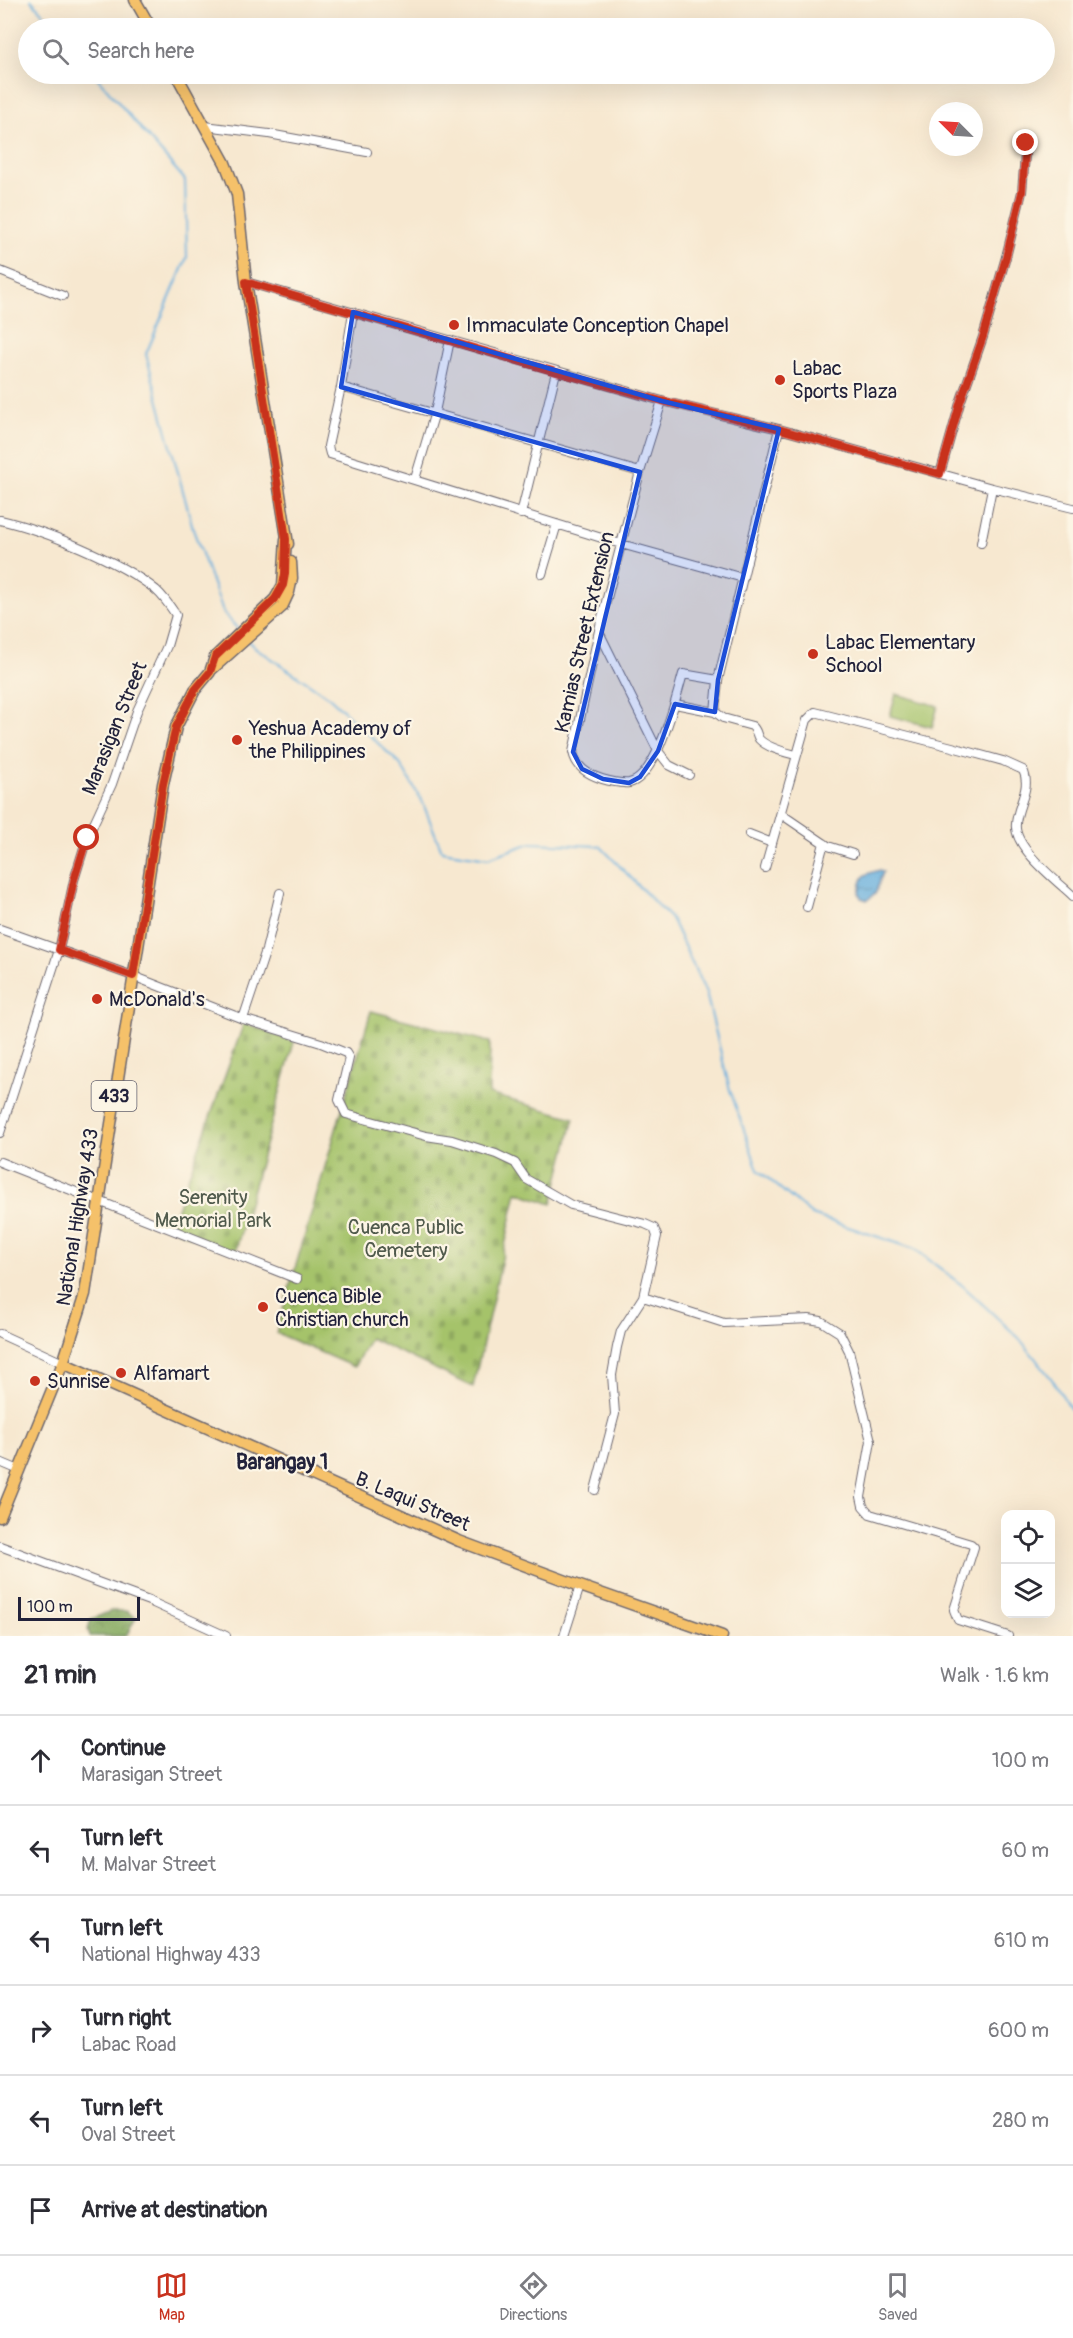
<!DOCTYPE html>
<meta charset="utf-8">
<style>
body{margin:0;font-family:Pangolin,sans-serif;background:#f7f7f7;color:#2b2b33}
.controls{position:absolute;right:18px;bottom:18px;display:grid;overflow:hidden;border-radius:12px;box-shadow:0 6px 24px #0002}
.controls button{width:54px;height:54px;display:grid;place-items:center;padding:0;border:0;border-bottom:2px solid #e1e1e2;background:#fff;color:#2b2b33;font:30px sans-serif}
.compass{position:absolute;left:929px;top:102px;width:54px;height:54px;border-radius:50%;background:#fff;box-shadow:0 6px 24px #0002;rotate:294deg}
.scale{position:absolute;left:18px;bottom:15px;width:122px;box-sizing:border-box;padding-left:6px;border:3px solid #22223b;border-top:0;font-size:16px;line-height:21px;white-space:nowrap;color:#22223b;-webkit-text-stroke:4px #fcf5e5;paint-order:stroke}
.stop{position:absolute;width:18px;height:18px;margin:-14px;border:4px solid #c8321e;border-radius:50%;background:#fff}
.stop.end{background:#c8321e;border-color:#fff;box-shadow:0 2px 6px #0008}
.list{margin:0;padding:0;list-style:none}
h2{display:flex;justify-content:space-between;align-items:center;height:78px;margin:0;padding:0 24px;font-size:26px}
h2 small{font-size:20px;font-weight:400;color:#7c7c81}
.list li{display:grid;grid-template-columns:39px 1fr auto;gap:18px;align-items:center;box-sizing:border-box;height:90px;padding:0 24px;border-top:2px solid #e1e1e2}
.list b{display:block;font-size:22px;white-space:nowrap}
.list p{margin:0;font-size:20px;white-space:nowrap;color:#7c7c81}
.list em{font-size:20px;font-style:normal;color:#7c7c81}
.icon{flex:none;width:33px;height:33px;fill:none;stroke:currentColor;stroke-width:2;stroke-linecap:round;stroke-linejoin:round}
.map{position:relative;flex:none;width:1073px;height:1636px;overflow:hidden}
.search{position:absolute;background:#fff;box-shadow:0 6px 24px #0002;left:18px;right:18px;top:18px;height:66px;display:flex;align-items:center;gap:15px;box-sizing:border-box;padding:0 21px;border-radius:33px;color:#7c7c81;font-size:22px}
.sheet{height:618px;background:#fff}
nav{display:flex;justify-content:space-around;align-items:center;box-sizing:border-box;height:84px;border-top:2px solid #e1e1e2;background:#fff;font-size:16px;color:#7c7c81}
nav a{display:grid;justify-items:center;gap:3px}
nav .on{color:#c8321e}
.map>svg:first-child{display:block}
.forest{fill:url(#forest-crowns);stroke:#53664d;stroke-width:1.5}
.cemetery{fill:url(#cemetery-stones);stroke:#647253;stroke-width:1.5}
.pitch{fill:#a5c36b;stroke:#647253;stroke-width:1.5}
.water{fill:url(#water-ripples);stroke:#44688c;stroke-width:1.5}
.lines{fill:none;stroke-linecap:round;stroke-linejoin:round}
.stream{stroke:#66afde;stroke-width:2}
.minor-casing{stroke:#6d676f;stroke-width:10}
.major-casing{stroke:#6d676f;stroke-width:13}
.minor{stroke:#fff;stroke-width:8}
.major{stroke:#f5c16b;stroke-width:10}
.route{stroke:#c8321e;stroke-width:8}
.marked{fill:#1d4ed8;fill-opacity:0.2;stroke:#1d4ed8;stroke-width:4.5;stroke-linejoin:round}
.poi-dot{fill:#c8321e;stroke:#fcf5e5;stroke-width:2}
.labels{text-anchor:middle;stroke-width:4.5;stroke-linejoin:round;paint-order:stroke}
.shield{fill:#fcf5e5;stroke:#63616e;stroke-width:1.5}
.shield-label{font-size:18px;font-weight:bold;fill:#22223b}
.poi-label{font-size:20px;fill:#22223b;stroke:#fcf5e5;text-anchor:start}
.street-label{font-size:20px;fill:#22223b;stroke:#fcf5e5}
.park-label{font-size:20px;fill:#505a4c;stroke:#fcf5e5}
.neighbourhood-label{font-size:21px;font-weight:bold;fill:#22223b;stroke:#fcf5e5}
</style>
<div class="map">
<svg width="1073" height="1636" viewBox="0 0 1073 1636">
<defs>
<pattern id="forest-crowns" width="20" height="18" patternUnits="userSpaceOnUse" patternTransform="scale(1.5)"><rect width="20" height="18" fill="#84a95f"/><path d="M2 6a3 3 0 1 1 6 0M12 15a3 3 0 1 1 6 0" fill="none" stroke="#6c8950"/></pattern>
<pattern id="cemetery-stones" width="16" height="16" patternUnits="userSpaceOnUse" patternTransform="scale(1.5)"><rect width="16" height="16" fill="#a5c36b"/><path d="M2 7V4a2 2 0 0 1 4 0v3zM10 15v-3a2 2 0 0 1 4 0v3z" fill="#8ea75e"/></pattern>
<pattern id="water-ripples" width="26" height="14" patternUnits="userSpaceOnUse" patternTransform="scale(1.5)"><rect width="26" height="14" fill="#66afde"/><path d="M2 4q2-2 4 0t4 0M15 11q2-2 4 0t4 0" fill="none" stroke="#548eb5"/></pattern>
</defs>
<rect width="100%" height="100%" fill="#fcf5e5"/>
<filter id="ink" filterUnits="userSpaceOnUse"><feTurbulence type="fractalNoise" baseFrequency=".0167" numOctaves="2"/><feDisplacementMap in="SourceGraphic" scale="12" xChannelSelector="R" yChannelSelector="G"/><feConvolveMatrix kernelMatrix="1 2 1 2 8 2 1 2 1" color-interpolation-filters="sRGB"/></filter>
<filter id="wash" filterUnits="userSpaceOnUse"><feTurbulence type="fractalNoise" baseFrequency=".008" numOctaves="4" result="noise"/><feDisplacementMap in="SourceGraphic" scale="24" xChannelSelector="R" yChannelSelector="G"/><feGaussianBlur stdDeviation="1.35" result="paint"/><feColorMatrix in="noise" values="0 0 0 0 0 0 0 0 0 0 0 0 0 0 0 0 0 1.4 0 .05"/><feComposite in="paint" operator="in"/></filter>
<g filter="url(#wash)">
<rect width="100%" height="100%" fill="#f7e8d0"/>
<path class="forest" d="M 111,1611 L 126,1611 L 136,1618 L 126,1636 L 90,1636 L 88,1629 L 91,1619 Z"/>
<path class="cemetery" d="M 371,1011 L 490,1042 L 489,1094 L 574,1118 L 552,1204 L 517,1192 L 473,1387 L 370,1338 L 354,1367 L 276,1333 Z
M 244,1023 L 294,1042 L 235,1253 L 170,1228 Z"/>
<path class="pitch" d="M 896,694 L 938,706 L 932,727 L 890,716 Z"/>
<path class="water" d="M 880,870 L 883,872 L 875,894 L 867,900 L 861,898 L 859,893 C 863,875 861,875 880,870 Z"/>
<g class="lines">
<path class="stream" d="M 31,0 L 56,28
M 94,74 L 185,180 L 187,257 L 146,354 L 194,532 L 224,614 L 238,629
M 248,640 L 256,648 L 330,698 L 400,764 L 422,801 L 442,851 L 488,858 L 531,843 L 600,846 L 672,920 L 706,993 L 730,1090 L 758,1170 L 812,1215 L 915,1249 L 963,1286 L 1019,1338 L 1054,1382 L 1073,1413"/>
</g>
</g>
<g filter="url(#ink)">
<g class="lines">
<g class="minor-casing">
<path id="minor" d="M 205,126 L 269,134 L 367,152
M 0,271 L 63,296
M 246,282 L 662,401 L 779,429 L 992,488 L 1073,508
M 353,312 L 341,387 L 328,446 L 330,454 L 621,544 L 743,578
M 341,387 L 640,472
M 662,401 L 640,472 L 601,621 L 573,752 C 576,767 587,774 602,779 C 608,781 622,784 629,783 C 657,778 676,698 683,674 L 718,680
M 779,429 L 718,680 L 715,712 L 723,718 L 752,726 C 757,730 756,734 759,739 C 767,748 785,752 796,755
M 940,474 L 960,403 L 983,337 L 1006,257 L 1022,192 L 1026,143
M 415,479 L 435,412 L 450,340
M 521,514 L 556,372
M 0,520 C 44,530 120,561 156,590 C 164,597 170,606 176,615 L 167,646 L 137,711 L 112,784 L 87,838 L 74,880 L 59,950 L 0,1133
M 981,543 L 992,488
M 542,574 L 557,524
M 599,632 L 658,751 L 669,765 L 689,775
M 675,704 L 715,712
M 781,814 L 828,846 L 853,854
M 749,834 L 772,843
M 765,868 L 807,720 L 815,712 L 952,747 L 1003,761 L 1023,770 C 1032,788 1017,805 1016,824 C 1013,847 1057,881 1073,896
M 807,907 L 824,843
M 0,929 L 133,976 L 243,1019 L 321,1043 L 346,1053 L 349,1058 L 339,1100 L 346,1114 L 426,1136 L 452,1140 L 496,1154 L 515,1163 L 526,1179 L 571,1205 L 645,1224 L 654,1228 L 657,1236 L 643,1297 L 724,1323 L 809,1319 L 821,1321 L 840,1333 L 849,1351 L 871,1441 L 861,1497 L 863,1506 L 870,1514 L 971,1544 L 974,1547 L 954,1610 L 958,1620 L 1008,1636
M 243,1019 L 266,950 L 280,893
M 0,1162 L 297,1279
M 0,1334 L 63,1363
M 0,1462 L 19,1470
M 595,1490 L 615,1414 L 612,1375 L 617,1347 L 621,1331 L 643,1297
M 0,1546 L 149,1601 L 226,1636
M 564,1636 L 580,1586"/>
</g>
<g class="major-casing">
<path id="major" d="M 135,0 L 151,28
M 176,74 L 225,163 L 237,194 L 246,282 L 288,544
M 210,671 L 282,607 L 289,592 L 292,578 L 291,562
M 63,1363 L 459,1541 L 580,1586 L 722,1636
M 0,1517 L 63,1363 L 85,1294 L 163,784 L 176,727 L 195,690 L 210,672 L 215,657 L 275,599 L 283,585 L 286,539"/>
</g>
<use href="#minor" class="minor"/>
<use href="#major" class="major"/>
</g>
</g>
<g class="lines" filter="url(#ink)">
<path class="route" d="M 87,838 L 74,880 L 59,950 L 133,976 L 163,784 L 176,727 L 195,690 L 210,672 L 215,657 L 275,599 L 283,585 L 285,574 L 286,539 L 246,282 L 556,372 L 662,401 L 779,429 L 940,474 L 960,403 L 983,337 L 1006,257 L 1022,192 L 1026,143"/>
</g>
<path class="marked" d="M 353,312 L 662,401 L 779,429 L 718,680 L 715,712 L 675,704 L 658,751 L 640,777 L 629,783 L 603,779 L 582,769 L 573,752 L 640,472 L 341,387 Z"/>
<g class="poi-dot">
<circle cx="454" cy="325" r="6"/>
<circle cx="780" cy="380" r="6"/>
<circle cx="813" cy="654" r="6"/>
<circle cx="237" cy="740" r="6"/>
<circle cx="97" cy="999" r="6"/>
<circle cx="263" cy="1307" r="6"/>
<circle cx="121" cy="1373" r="6"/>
<circle cx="35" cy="1381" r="6"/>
</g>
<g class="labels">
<rect class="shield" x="91.5" y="1081" width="45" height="30" rx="4.5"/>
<g class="shield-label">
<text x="114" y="1102">433</text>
</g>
<g class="poi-label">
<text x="466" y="332">Immaculate Conception Chapel</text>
<text x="792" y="375">Labac<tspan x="792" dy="23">Sports Plaza</tspan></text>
<text x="825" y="649">Labac Elementary<tspan x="825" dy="23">School</tspan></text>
<text x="249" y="735">Yeshua Academy of<tspan x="249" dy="23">the Philippines</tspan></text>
<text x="109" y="1006">McDonald's</text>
<text x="275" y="1303">Cuenca Bible<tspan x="275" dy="23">Christian church</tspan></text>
<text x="133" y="1380">Alfamart</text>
<text x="47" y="1388">Sunrise</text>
</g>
<g class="street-label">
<text transform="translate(584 632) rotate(-77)" y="7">Kamias Street Extension</text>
<text transform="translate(114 728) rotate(-68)" y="7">Marasigan Street</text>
<text transform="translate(77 1217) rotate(-81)" y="7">National Highway 433</text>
<text transform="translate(413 1501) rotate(23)" y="7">B. Laqui Street</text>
</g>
<g class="park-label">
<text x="213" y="1204">Serenity<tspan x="213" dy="23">Memorial Park</tspan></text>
<text x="406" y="1234">Cuenca Public<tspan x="406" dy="23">Cemetery</tspan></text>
</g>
<g class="neighbourhood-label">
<text x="282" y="1469">Barangay 1</text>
</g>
</g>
</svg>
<div class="controls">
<button><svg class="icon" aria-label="locate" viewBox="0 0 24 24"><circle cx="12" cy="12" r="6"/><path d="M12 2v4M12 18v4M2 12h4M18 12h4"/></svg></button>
<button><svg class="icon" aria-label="layers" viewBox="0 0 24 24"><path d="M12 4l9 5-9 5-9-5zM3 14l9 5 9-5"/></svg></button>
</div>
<svg class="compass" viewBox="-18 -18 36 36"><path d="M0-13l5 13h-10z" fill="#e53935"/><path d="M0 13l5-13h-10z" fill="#7c7c81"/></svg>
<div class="scale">100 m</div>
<div class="stop" style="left:87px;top:838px"></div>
<div class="stop end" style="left:1026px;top:143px"></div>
<div class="search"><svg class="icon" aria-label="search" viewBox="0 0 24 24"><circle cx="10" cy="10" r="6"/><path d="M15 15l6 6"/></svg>Search here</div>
</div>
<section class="sheet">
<h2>21 min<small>Walk · 1.6 km</small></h2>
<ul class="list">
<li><svg class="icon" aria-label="ahead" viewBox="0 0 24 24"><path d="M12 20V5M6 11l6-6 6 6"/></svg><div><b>Continue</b><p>Marasigan Street</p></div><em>100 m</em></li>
<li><svg class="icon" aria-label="left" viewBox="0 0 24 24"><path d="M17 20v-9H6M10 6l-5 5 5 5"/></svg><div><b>Turn left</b><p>M. Malvar Street</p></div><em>60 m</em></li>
<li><svg class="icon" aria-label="left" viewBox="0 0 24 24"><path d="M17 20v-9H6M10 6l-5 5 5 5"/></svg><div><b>Turn left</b><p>National Highway 433</p></div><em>610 m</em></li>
<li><svg class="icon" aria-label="right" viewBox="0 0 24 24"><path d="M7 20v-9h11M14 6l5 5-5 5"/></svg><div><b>Turn right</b><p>Labac Road</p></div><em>600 m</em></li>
<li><svg class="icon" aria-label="left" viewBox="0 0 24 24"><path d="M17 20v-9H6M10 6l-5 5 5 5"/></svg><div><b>Turn left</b><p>Oval Street</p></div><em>280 m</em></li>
<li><svg class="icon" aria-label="arrive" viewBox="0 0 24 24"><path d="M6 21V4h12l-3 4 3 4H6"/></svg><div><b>Arrive at destination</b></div></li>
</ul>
</section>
<nav>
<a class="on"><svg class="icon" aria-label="map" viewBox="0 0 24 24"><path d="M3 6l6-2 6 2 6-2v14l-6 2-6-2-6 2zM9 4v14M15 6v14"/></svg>Map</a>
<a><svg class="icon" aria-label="directions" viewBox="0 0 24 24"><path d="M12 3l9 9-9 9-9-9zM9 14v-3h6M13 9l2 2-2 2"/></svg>Directions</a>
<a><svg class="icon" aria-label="saved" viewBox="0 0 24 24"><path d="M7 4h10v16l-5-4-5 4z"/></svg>Saved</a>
</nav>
